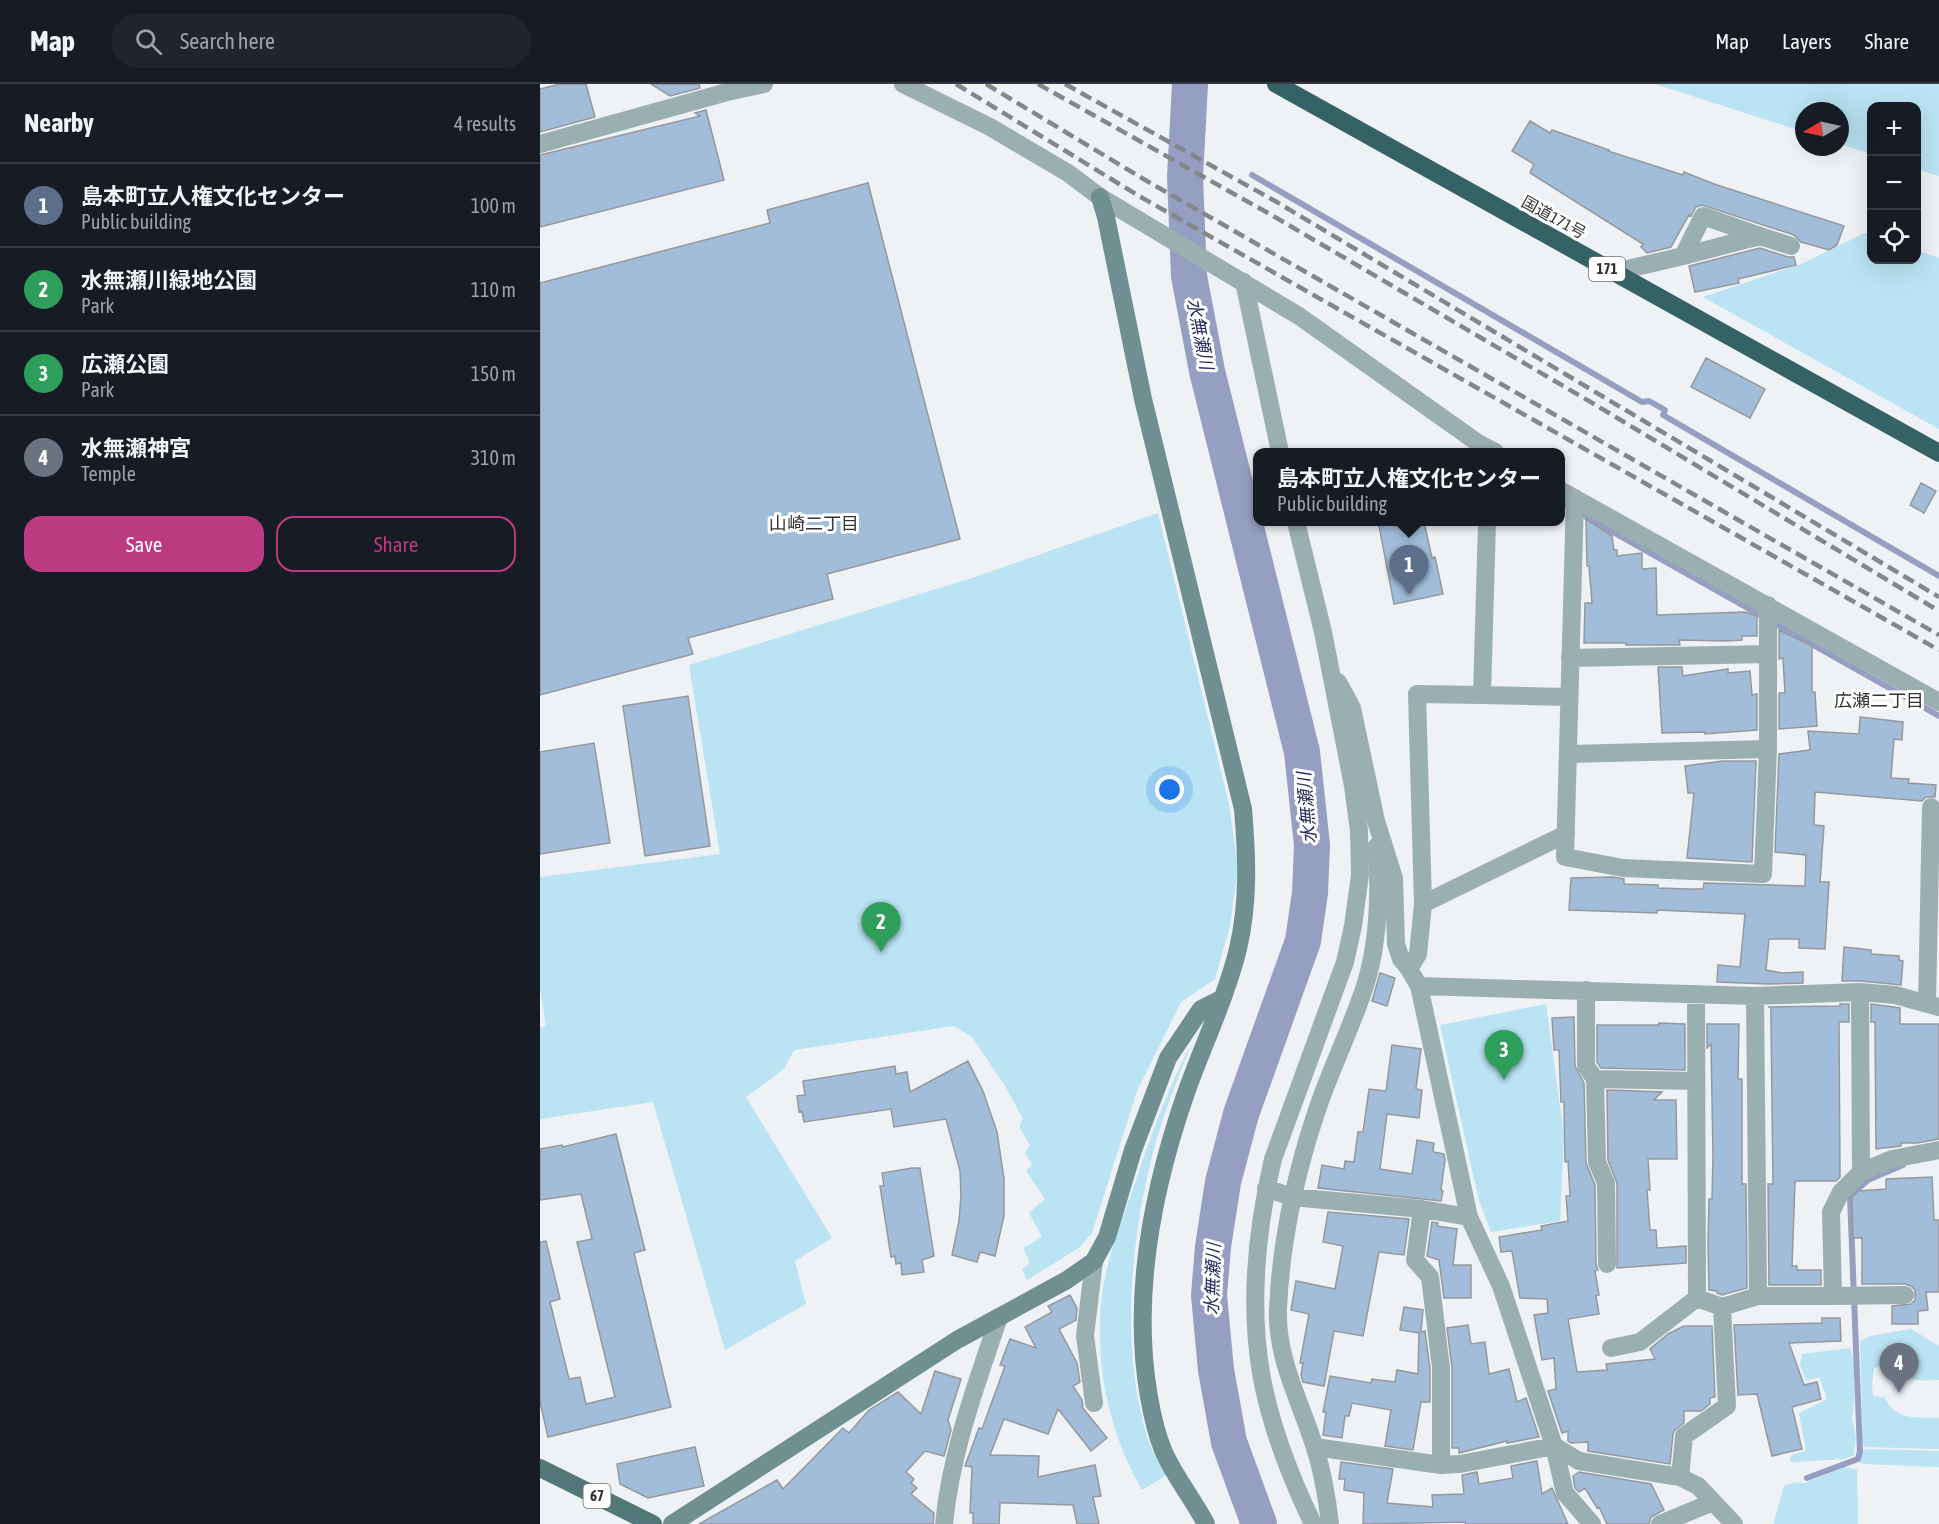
<!DOCTYPE html>
<meta charset="utf-8">
<style>
body{margin:0;font-family:"Asap Condensed","Noto Sans JP",sans-serif;background:#20242c;color:#f1f3f6}
.controls{position:absolute;right:18px;top:18px;display:grid;overflow:hidden;border-radius:12px;box-shadow:0 6px 24px #0002}
.controls button{width:54px;height:54px;display:grid;place-items:center;padding:0;border:0;border-bottom:2px solid #363941;background:#171b24;color:#f1f3f6;font:30px sans-serif}
.compass{position:absolute;left:1255px;top:18px;width:54px;height:54px;border-radius:50%;background:#171b24;box-shadow:0 6px 24px #0002;rotate:261deg}
.you{position:absolute;left:630px;top:706px;width:21px;height:21px;margin:-15px;border:4px solid #fff;border-radius:50%;background:#1a73e8;box-shadow:0 0 0 9px #1a73e833}
.badge{display:grid;place-items:center;width:39px;height:39px;border-radius:50%;background:#bc3a82;color:#fff;font-size:20px;font-weight:700}
.pin{position:absolute;translate:-50% -50px;filter:drop-shadow(0 2px 3px #0008)}
.pin::after{content:'';position:absolute;top:32px;width:21px;height:18px;background:inherit;clip-path:polygon(0 0,100% 0,50% 100%)}
.popup{position:absolute;left:713px;top:364px;width:312px;height:78px;box-sizing:border-box;display:grid;place-content:center;border-radius:12px;background:#171b24;filter:drop-shadow(0 2px 4px #0005);font-size:20px;white-space:nowrap;color:#9ea1a6}
.popup b{font-size:22px;color:#f1f3f6}
.popup::after{content:'';position:absolute;left:50%;top:100%;margin-left:-12px;border:12px solid transparent;border-top-color:#171b24}
.list{margin:0;padding:0;list-style:none}
h2{display:flex;justify-content:space-between;align-items:center;height:78px;margin:0;padding:0 24px;font-size:26px}
h2 small{font-size:20px;font-weight:400;color:#9ea1a6}
.list li{display:grid;grid-template-columns:39px 1fr auto;gap:18px;align-items:center;box-sizing:border-box;height:84px;padding:0 24px;border-top:2px solid #363941}
.list b{display:block;font-size:22px;white-space:nowrap}
.list p{margin:0;font-size:20px;white-space:nowrap;color:#9ea1a6}
.list em{font-size:20px;font-style:normal;color:#9ea1a6}
.actions{display:flex;gap:12px;padding:18px 24px}
.actions a{flex:1;padding:14px 0;border:2px solid #bc3a82;border-radius:18px;text-align:center;font-size:21px;color:#bc3a82}
.actions .main{background:#bc3a82;color:#fff}
.icon{flex:none;width:33px;height:33px;fill:none;stroke:currentColor;stroke-width:2;stroke-linecap:round;stroke-linejoin:round}
.map{position:relative;flex:none;width:1399px;height:1440px;overflow:hidden}
header{display:flex;align-items:center;gap:36px;box-sizing:border-box;height:84px;padding:0 30px;background:#171b24;border-bottom:2px solid #363941}
header strong{font-size:28px}
nav{display:flex;gap:33px;margin-inline-start:auto;font-size:21px}
.search{width:420px;height:54px;background:#20242c;display:flex;align-items:center;gap:15px;box-sizing:border-box;padding:0 21px;border-radius:33px;color:#9ea1a6;font-size:22px}
main{display:flex}
aside{flex:1;background:#171b24}
.map>svg:first-child{display:block}
.green{fill:#bae3f3}
.lines{fill:none;stroke-linecap:round;stroke-linejoin:round}
.stream{stroke:#969ec1;stroke-width:6}
.river{stroke:#969ec1;stroke-width:36}
.building{fill:#a1bdda;stroke:#96989b;stroke-width:1.5}
.street{stroke:#9aafb0;stroke-width:18}
.secondary{stroke:#708f90;stroke-width:18}
.primary{stroke:#517779;stroke-width:18}
.highway{stroke:#356365;stroke-width:18}
.rail{stroke:#848788;stroke-width:4.5;stroke-dasharray:12 6;stroke-linecap:butt}
.labels{text-anchor:middle;stroke-width:6;stroke-linejoin:round;paint-order:stroke}
.shield{fill:#fff;stroke:#707171;stroke-width:1.5}
.shield-label{font-size:15px;font-weight:bold;fill:#323434}
.street-label{font-size:16px;fill:#323434;stroke:#fff}
.water-label{font-size:18px;font-style:italic;fill:#252c5a;stroke:#fff}
.neighbourhood-label{font-size:18px;fill:#323434;stroke:#fff}
</style>
<header>
<strong>Map</strong>
<div class="search"><svg class="icon" aria-label="search" viewBox="0 0 24 24"><circle cx="10" cy="10" r="6"/><path d="M15 15l6 6"/></svg>Search here</div>
<nav><a>Map</a><a>Layers</a><a>Share</a></nav>
</header>
<main>
<aside>
<h2>Nearby<small>4 results</small></h2>
<ul class="list">
<li><span class="badge" style="background:#5c6f8a">1</span><div><b>島本町立人権文化センター</b><p>Public building</p></div><em>100 m</em></li>
<li><span class="badge" style="background:#2e9e5b">2</span><div><b>水無瀬川緑地公園</b><p>Park</p></div><em>110 m</em></li>
<li><span class="badge" style="background:#2e9e5b">3</span><div><b>広瀬公園</b><p>Park</p></div><em>150 m</em></li>
<li><span class="badge" style="background:#6b7280">4</span><div><b>水無瀬神宮</b><p>Temple</p></div><em>310 m</em></li>
</ul>
<div class="actions"><a class="main">Save</a><a>Share</a></div>
</aside>
<div class="map">
<svg width="1399" height="1440" viewBox="0 0 1399 1440">
<rect width="100%" height="100%" fill="#eef2f4"/>
<path class="green" d="M 1115,0 L 1399,0 L 1399,92 L 1377,85 L 1376,22 L 1332,22 L 1331,70 L 1300,60 L 1300,27 L 1264,27 L 1264,48 Z
M 1325,149 L 1331,151 L 1332,176 L 1376,176 L 1377,166 L 1399,174 L 1399,345 L 1163,213 L 1261,180 Z
M 618,429 L 689,720 L 698,783 L 690,842 L 675,895 L 641,918 L 597,1007 L 552,1149 L 540,1163 L 487,1196 L 482,1185 L 490,1179 L 483,1164 L 502,1153 L 489,1129 L 505,1115 L 486,1087 L 492,1081 L 485,1068 L 490,1061 L 479,1042 L 483,1035 L 465,1002 L 432,953 L 414,942 L 254,966 L 244,985 L 206,1013 L 292,1154 L 255,1177 L 266,1220 L 185,1266 L 113,1018 L 0,1035 L 0,944 L 6,942 L 0,904 L 0,793 L 180,770 L 149,581 L 435,493 Z
M 1006,920 L 1024,1051 L 1020,1137 L 951,1148 L 939,1117 L 900,941 Z
M 651,960 C 640,991 626,1022 617,1054 C 594,1134 583,1233 598,1315 C 602,1332 605,1352 613,1368 C 617,1376 622,1383 627,1391 L 602,1406 C 567,1345 553,1274 563,1204 C 569,1168 583,1133 595,1099 C 611,1051 628,1004 651,960 Z
M 1371,1245 L 1399,1262 L 1399,1296 C 1390,1296 1378,1298 1370,1294 C 1353,1286 1357,1278 1334,1284 L 1332,1301 L 1333,1312 L 1344,1313 C 1356,1337 1375,1333 1399,1334 L 1399,1365 L 1325,1363 L 1323,1360 L 1320,1257 L 1330,1252 Z
M 1310,1264 L 1314,1276 L 1314,1320 L 1312,1334 L 1316,1353 L 1314,1371 L 1305,1375 L 1256,1378 L 1249,1377 L 1252,1371 L 1266,1367 L 1259,1329 L 1287,1315 L 1279,1293 L 1266,1297 L 1260,1280 L 1262,1270 Z
M 1327,1365 L 1399,1367 L 1399,1383 L 1324,1380 L 1319,1378 L 1322,1367 Z
M 1305,1383 L 1317,1386 L 1318,1440 L 1234,1440 C 1236,1427 1241,1416 1244,1402 L 1256,1398 L 1265,1399 Z"/>
<g class="lines">
<path class="stream" d="M 712,91 L 1102,318 L 1109,317 L 1125,326 L 1123,331 L 1399,492
M 1020,418 L 1399,632
M 1267,1394 L 1318,1375 L 1320,1367 L 1310,1112 L 1328,1096 L 1363,1081"/>
<path class="river" d="M 650,0 L 645,93 L 649,192 L 667,287 L 762,668 L 772,761 L 770,809 L 763,857 L 701,1030 L 683,1098 L 673,1163 L 669,1211 L 676,1286 L 689,1358 L 719,1440"/>
</g>
<path class="building" d="M 20,0 L 46,0 L 55,33 L 0,48 L 0,5 Z
M 111,0 L 159,0 L 160,4 L 130,12 Z
M 166,26 L 184,96 L 0,143 L 0,71 L 160,32 L 155,29 Z
M 990,37 L 1010,49 L 1012,46 L 1069,66 L 1068,67 L 1143,91 L 1144,88 L 1174,100 L 1304,142 L 1297,161 L 1289,166 L 1261,158 L 1254,151 L 1162,121 L 1156,123 L 1151,132 L 1149,131 L 1131,163 L 1107,169 L 1101,163 L 1103,160 L 990,89 L 994,80 L 972,67 Z
M 328,99 L 420,455 L 287,490 L 293,515 L 148,554 L 153,570 L 0,611 L 0,199 L 230,139 L 227,126 Z
M 1220,164 L 1248,173 L 1254,173 L 1256,181 L 1198,195 L 1199,199 L 1155,208 L 1149,182 Z
M 1166,274 L 1225,305 L 1210,334 L 1151,303 Z
M 1381,399 L 1396,407 L 1384,429 L 1370,421 Z
M 1046,435 L 1072,452 L 1074,466 L 1077,466 L 1077,472 L 1102,469 L 1102,485 L 1116,484 L 1117,531 L 1205,528 L 1217,532 L 1217,552 L 1202,552 L 1202,556 L 1186,557 L 1139,556 L 1140,561 L 1086,561 L 1086,559 L 1044,559 L 1045,519 L 1052,519 L 1049,482 L 1047,482 Z
M 860,438 L 884,438 L 892,474 L 895,473 L 903,510 L 854,520 L 839,442 Z
M 1239,546 L 1272,562 L 1272,608 L 1275,608 L 1277,642 L 1239,645 L 1239,609 L 1245,609 L 1243,574 L 1239,575 Z
M 1118,583 L 1142,583 L 1143,592 L 1188,585 L 1188,589 L 1210,587 L 1212,611 L 1217,610 L 1217,646 L 1165,650 L 1165,648 L 1122,649 Z
M 148,612 L 170,762 L 105,772 L 83,622 Z
M 1320,633 L 1363,638 L 1362,656 L 1354,655 L 1351,694 L 1369,695 L 1368,699 L 1396,701 L 1395,713 L 1386,713 L 1382,717 L 1275,708 L 1274,741 L 1284,742 L 1280,798 L 1289,798 L 1285,865 L 1259,864 L 1259,855 L 1229,855 L 1226,886 L 1242,889 L 1263,888 L 1263,899 L 1228,900 L 1177,898 L 1178,881 L 1200,883 L 1205,830 L 1117,826 L 1117,829 L 1029,826 L 1031,794 L 1073,793 L 1084,795 L 1084,800 L 1118,801 L 1118,804 L 1148,805 L 1163,805 L 1164,799 L 1265,802 L 1266,771 L 1235,768 L 1239,670 L 1270,666 L 1268,647 L 1319,650 Z
M 54,659 L 70,759 L 0,770 L 0,668 Z
M 1183,677 L 1216,677 L 1212,778 L 1147,774 L 1154,709 L 1148,709 L 1145,682 Z
M 1304,863 L 1331,866 L 1331,870 L 1359,872 L 1359,876 L 1363,877 L 1361,901 L 1321,897 L 1302,897 Z
M 840,889 L 855,894 L 847,922 L 832,917 Z
M 1300,920 L 1309,920 L 1309,938 L 1299,938 L 1300,1093 L 1296,1097 L 1255,1097 L 1252,1182 L 1257,1182 L 1257,1186 L 1281,1186 L 1281,1201 L 1229,1201 L 1228,1100 L 1233,1100 L 1231,936 L 1231,923 L 1228,923 L 1300,922 Z
M 1331,920 L 1360,924 L 1360,940 L 1399,940 L 1399,1055 L 1377,1059 L 1361,1059 L 1361,1062 L 1336,1065 L 1335,938 L 1331,938 Z
M 1034,933 L 1035,982 L 1044,999 L 1046,1079 L 1055,1101 L 1056,1180 L 1058,1186 L 1055,1187 L 1059,1211 L 1056,1212 L 1059,1230 L 1028,1235 L 1037,1288 L 1067,1286 L 1066,1280 L 1115,1275 L 1110,1265 L 1128,1250 L 1144,1242 L 1172,1242 L 1175,1313 L 1170,1314 L 1170,1320 L 1161,1327 L 1144,1327 L 1144,1339 L 1135,1346 L 1133,1350 L 1130,1380 L 1048,1367 L 1048,1358 L 1031,1359 L 1028,1357 L 1028,1347 L 1022,1349 L 1008,1307 L 1016,1305 L 1014,1274 L 1002,1276 L 994,1231 L 1008,1229 L 1007,1215 L 980,1214 L 972,1167 L 961,1168 L 959,1153 L 1002,1146 L 1001,1142 L 1028,1137 L 1026,1112 L 1030,1112 L 1028,1077 L 1025,1078 L 1024,1018 L 1021,1018 L 1019,966 L 1014,966 L 1012,934 Z
M 1119,939 L 1145,940 L 1145,986 L 1061,984 L 1057,978 L 1057,941 L 1119,941 Z
M 1167,940 L 1199,940 L 1198,995 L 1202,995 L 1202,1100 L 1206,1100 L 1207,1204 L 1182,1211 L 1177,1209 L 1177,1207 L 1169,1206 L 1168,1160 L 1169,1115 L 1172,1115 L 1173,1071 L 1171,960 L 1167,964 Z
M 852,961 L 881,965 L 876,1005 L 882,1006 L 879,1034 L 847,1030 L 840,1085 L 872,1090 L 877,1056 L 894,1059 L 893,1068 L 904,1070 L 905,1076 L 901,1106 L 903,1107 L 901,1117 L 778,1104 L 782,1081 L 804,1085 L 805,1077 L 814,1078 L 818,1048 L 823,1048 L 829,1005 L 846,1007 Z
M 428,977 L 443,1007 L 457,1048 L 464,1095 L 464,1132 L 455,1172 L 440,1168 L 437,1178 L 412,1171 L 419,1137 L 421,1111 L 420,1087 L 406,1035 L 354,1043 L 351,1025 L 264,1038 L 262,1027 L 259,1028 L 257,1012 L 265,1011 L 263,997 L 355,982 L 356,990 L 367,988 L 370,1008 Z
M 1067,1006 L 1122,1008 L 1114,1016 L 1136,1016 L 1137,1075 L 1108,1075 L 1110,1106 L 1107,1106 L 1110,1146 L 1116,1146 L 1117,1164 L 1146,1162 L 1146,1179 L 1077,1184 L 1077,1099 L 1068,1076 Z
M 76,1050 L 105,1166 L 94,1169 L 131,1323 L 8,1353 L 0,1318 L 0,1158 L 6,1157 L 20,1215 L 10,1218 L 29,1295 L 40,1293 L 46,1320 L 75,1313 L 37,1158 L 52,1155 L 41,1110 L 0,1116 L 0,1065 L 22,1061 L 23,1063 Z
M 372,1084 L 380,1084 L 394,1172 L 382,1176 L 384,1188 L 362,1191 L 361,1179 L 356,1180 L 355,1172 L 351,1173 L 340,1102 L 344,1102 L 342,1089 Z
M 1392,1093 L 1394,1136 L 1399,1136 L 1399,1208 L 1386,1208 L 1388,1226 L 1378,1227 L 1378,1240 L 1352,1240 L 1352,1222 L 1371,1220 L 1375,1216 L 1375,1206 L 1371,1202 L 1365,1200 L 1322,1200 L 1322,1154 L 1313,1154 L 1312,1113 L 1318,1107 L 1346,1105 L 1346,1095 Z
M 788,1128 L 869,1135 L 864,1171 L 839,1168 L 823,1252 L 794,1247 L 784,1302 L 763,1298 L 761,1291 L 763,1279 L 760,1279 L 769,1230 L 751,1226 L 756,1197 L 795,1205 L 803,1162 L 783,1158 Z
M 892,1138 L 898,1139 L 897,1142 L 917,1145 L 913,1181 L 931,1181 L 931,1214 L 904,1214 L 899,1176 L 887,1172 Z
M 530,1211 L 537,1224 L 536,1236 L 519,1245 L 537,1279 L 540,1298 L 533,1302 L 542,1316 L 543,1322 L 542,1323 L 567,1354 L 551,1367 L 518,1325 L 508,1350 L 464,1335 L 450,1371 L 499,1372 L 498,1393 L 555,1381 L 561,1412 L 553,1413 L 559,1440 L 537,1440 L 533,1421 L 470,1419 L 460,1419 L 459,1440 L 433,1440 L 433,1429 L 430,1429 L 432,1383 L 425,1382 L 439,1344 L 442,1345 L 465,1282 L 460,1281 L 470,1255 L 496,1264 L 485,1243 L 512,1228 L 508,1222 Z
M 864,1223 L 883,1226 L 881,1248 L 885,1247 L 890,1285 L 890,1318 L 881,1318 L 873,1366 L 845,1362 L 851,1326 L 812,1319 L 809,1332 L 805,1332 L 802,1354 L 783,1351 L 786,1328 L 783,1328 L 790,1292 L 831,1299 L 832,1295 L 855,1298 L 857,1286 L 878,1290 L 879,1249 L 860,1246 Z
M 1282,1234 L 1300,1234 L 1301,1257 L 1249,1259 L 1264,1301 L 1277,1298 L 1281,1315 L 1252,1323 L 1262,1365 L 1232,1372 L 1217,1310 L 1198,1311 L 1194,1241 L 1282,1239 Z
M 928,1241 L 931,1260 L 945,1258 L 949,1290 L 969,1285 L 977,1318 L 986,1314 L 999,1353 L 967,1359 L 967,1357 L 919,1369 L 919,1364 L 912,1364 L 912,1284 L 907,1244 Z
M 395,1287 L 421,1295 L 408,1336 L 411,1346 L 404,1372 L 385,1367 L 366,1388 L 374,1395 L 371,1399 L 377,1404 L 371,1410 L 394,1429 L 393,1440 L 159,1440 L 237,1396 L 243,1405 L 303,1344 L 309,1349 L 329,1326 L 358,1308 L 381,1330 Z
M 155,1363 L 164,1402 L 108,1414 L 80,1400 L 77,1380 Z
M 997,1377 L 1002,1410 L 1012,1404 L 1028,1440 L 926,1440 L 925,1438 L 823,1440 L 824,1409 L 804,1406 L 805,1395 L 799,1395 L 801,1378 L 853,1385 L 847,1419 L 893,1423 L 892,1411 L 924,1410 L 922,1391 L 937,1388 L 939,1400 L 973,1394 L 971,1382 Z
M 1039,1388 L 1111,1400 L 1124,1426 L 1111,1433 L 1109,1440 L 1067,1440 L 1059,1423 L 1057,1424 L 1045,1404 L 1039,1408 L 1035,1404 L 1033,1392 Z"/>
<g class="lines">
<path class="street" d="M 363,0 L 450,43 L 528,89 L 560,113 L 759,232 L 938,359 L 955,368
M 0,60 L 187,8 L 224,0
M 1163,132 L 1220,152 L 1143,172 Z
M 1220,152 L 1251,162
M 1075,188 L 1143,172
M 704,198 L 740,368
M 1020,406 L 1399,618
M 1035,414 L 1025,773 L 1083,784 L 1223,790 L 1228,665 L 1228,521
M 756,438 L 783,548 L 813,702 L 819,747 L 820,791 L 813,842 L 805,878 L 733,1075 C 717,1144 709,1218 721,1289 C 730,1342 750,1392 773,1440
M 947,438 L 942,611 L 1029,613
M 1030,574 L 1228,570
M 798,598 L 812,624 L 836,737 L 854,794 L 856,860 L 861,875 L 869,885 L 879,902 L 929,1133 L 961,1202 L 1014,1362 L 1025,1409 L 1052,1440
M 1028,670 L 1228,665
M 883,820 L 877,610 L 942,611
M 869,885 L 878,870 L 883,820 L 1026,750
M 879,902 L 1215,912 L 1320,908 L 1355,911 L 1399,923
M 1046,906 L 1046,982 L 1055,995 L 1156,997
M 1320,908 L 1321,1088
M 1156,910 L 1157,1214
M 1215,912 L 1218,1212
M 1387,919 L 1391,723
M 1055,995 L 1057,1078 L 1066,1099 L 1067,1180
M 726,1104 L 752,1113 L 882,1125 L 929,1133
M 882,1125 L 875,1176 L 890,1193 L 901,1284 L 901,1381
M 554,1177 L 545,1252 L 554,1319
M 1293,1212 L 1365,1211
M 1071,1264 L 1100,1258 L 1157,1214 L 1182,1223 L 1218,1212 L 1293,1212 L 1291,1128 L 1301,1108 L 1321,1088 L 1352,1075 L 1399,1066
M 775,1363 L 901,1381 L 920,1380 L 1014,1362 L 1039,1377 L 1140,1393 L 1158,1402 L 1194,1440
M 1140,1393 L 1144,1352 L 1187,1322 L 1182,1223
M 404,1440 C 411,1367 436,1302 459,1233
M 790,1440 C 787,1414 783,1389 775,1364 C 761,1318 736,1275 738,1225 C 741,1158 755,1092 776,1029 C 790,986 811,945 825,902 C 839,858 840,808 837,762
M 1120,1440 L 1173,1418"/>
<path class="secondary" d="M 560,113 L 566,133 L 603,315 L 703,725 C 707,772 709,818 698,865 C 686,913 664,959 647,1006 C 613,1103 591,1210 609,1313 C 612,1330 616,1349 623,1366 C 634,1392 653,1415 666,1440
M 132,1440 L 417,1256 L 527,1196 L 554,1177 L 567,1153 L 593,1066 L 628,974 L 661,925 L 681,915"/>
<path class="primary" d="M 0,1384 L 113,1440"/>
<path class="highway" d="M 736,0 L 1399,369"/>
<path class="rail" d="M 416,0 L 599,112 L 1399,566
M 446,0 L 600,93 L 1399,551
M 498,0 L 728,129 L 1054,320 L 1399,527
M 525,0 L 735,117 L 1399,513"/>
</g>
<g class="labels">
<g class="shield">
<rect x="1049" y="173" width="36" height="24" rx="4.5"/>
<rect x="43.5" y="1400" width="27" height="24" rx="4.5"/>
</g>
<g class="shield-label">
<text x="1067" y="190">171</text>
<text x="57" y="1417">67</text>
</g>
<g class="street-label">
<text transform="translate(1014 133) rotate(29)" y="6">国道171号</text>
</g>
<g class="water-label">
<text transform="translate(660 250) rotate(79)" y="6">水無瀬川</text>
<text transform="translate(767 724) rotate(-95)" y="6">水無瀬川</text>
<text transform="translate(673 1195) rotate(-88)" y="6">水無瀬川</text>
</g>
<g class="neighbourhood-label">
<text x="274" y="446">山崎二丁目</text>
<text x="1339" y="623">広瀬二丁目</text>
</g>
</g>
</svg>
<div class="controls">
<button>+</button>
<button>−</button>
<button><svg class="icon" aria-label="locate" viewBox="0 0 24 24"><circle cx="12" cy="12" r="6"/><path d="M12 2v4M12 18v4M2 12h4M18 12h4"/></svg></button>
</div>
<svg class="compass" viewBox="-18 -18 36 36"><path d="M0-13l5 13h-10z" fill="#e53935"/><path d="M0 13l5-13h-10z" fill="#9ea1a6"/></svg>
<div class="you"></div>
<div class="pin badge" style="left:869px;top:511px;background:#5c6f8a">1</div>
<div class="popup"><b>島本町立人権文化センター</b>Public building</div>
<div class="pin badge" style="left:341px;top:868px;background:#2e9e5b">2</div>
<div class="pin badge" style="left:964px;top:996px;background:#2e9e5b">3</div>
<div class="pin badge" style="left:1359px;top:1309px;background:#6b7280">4</div>
</div>
</main>
